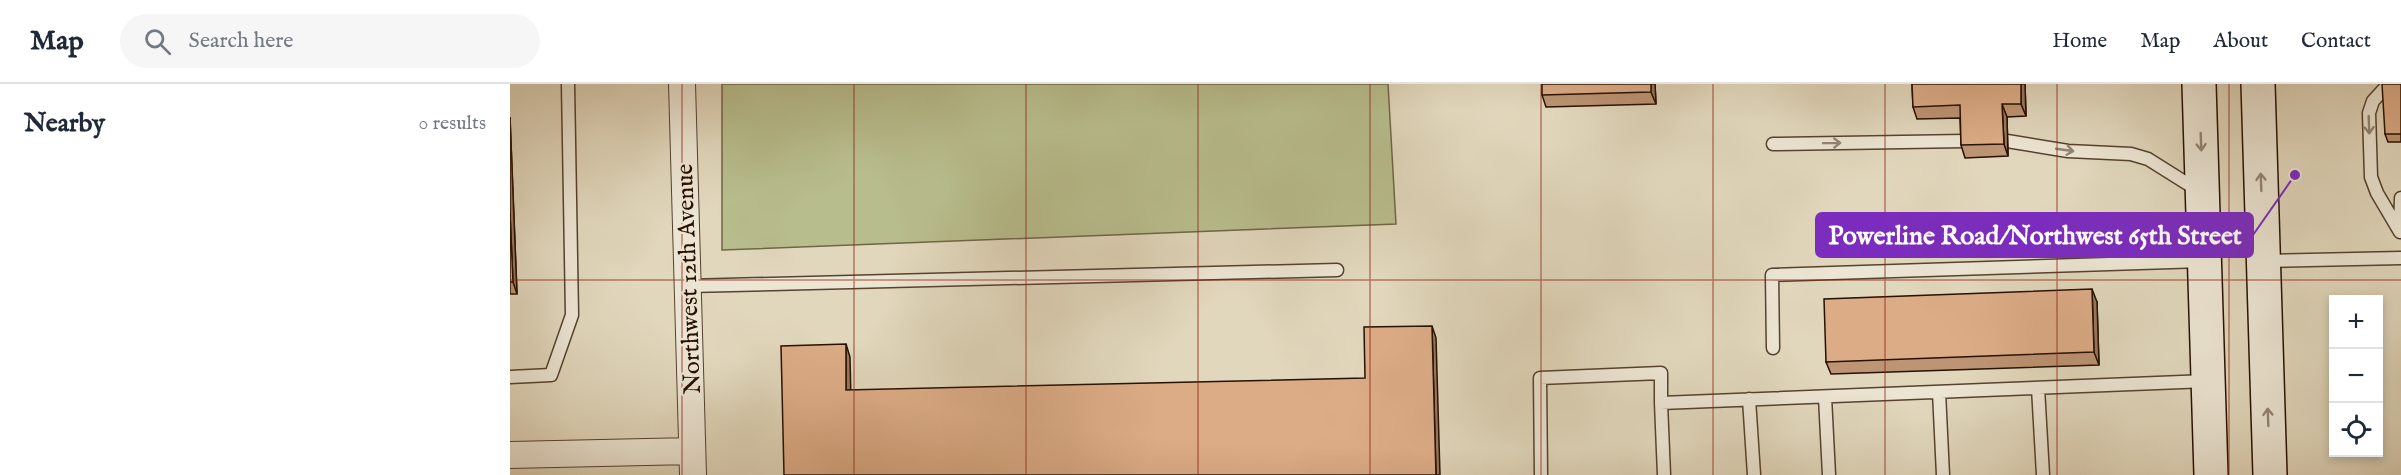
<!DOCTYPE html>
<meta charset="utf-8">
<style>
body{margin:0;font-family:"IM FELL English",serif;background:#f6f6f7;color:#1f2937}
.controls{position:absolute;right:18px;bottom:18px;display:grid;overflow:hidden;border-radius:0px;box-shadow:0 3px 9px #0003}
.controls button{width:54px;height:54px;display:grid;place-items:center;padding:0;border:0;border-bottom:2px solid #e0e1e3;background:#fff;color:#1f2937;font:30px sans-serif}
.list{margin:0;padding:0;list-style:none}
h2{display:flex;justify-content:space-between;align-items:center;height:78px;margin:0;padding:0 24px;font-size:26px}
h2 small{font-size:20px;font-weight:400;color:#747a83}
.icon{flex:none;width:33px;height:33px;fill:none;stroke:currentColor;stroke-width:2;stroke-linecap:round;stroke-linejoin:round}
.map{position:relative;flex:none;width:1891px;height:391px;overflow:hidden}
header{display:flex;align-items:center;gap:36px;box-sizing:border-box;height:84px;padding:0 30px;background:#fff;border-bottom:2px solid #e0e1e3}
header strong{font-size:28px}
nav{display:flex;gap:33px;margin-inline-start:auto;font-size:21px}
.search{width:420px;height:54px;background:#f6f6f7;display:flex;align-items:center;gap:15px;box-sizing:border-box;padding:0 21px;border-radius:33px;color:#747a83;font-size:22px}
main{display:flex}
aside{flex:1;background:#fff}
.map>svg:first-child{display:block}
.green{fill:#b8bd8d;stroke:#6f6646;stroke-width:1.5}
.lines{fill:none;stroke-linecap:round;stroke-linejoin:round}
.service-casing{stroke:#55422f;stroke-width:15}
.minor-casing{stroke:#55422f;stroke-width:28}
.secondary-casing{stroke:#261000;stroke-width:36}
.service{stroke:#ece5d3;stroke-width:12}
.minor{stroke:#ece5d3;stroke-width:26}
.secondary{stroke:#ece5d3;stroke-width:33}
.wall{fill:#bd9474;stroke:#261000;stroke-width:1.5}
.shaded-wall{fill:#9a785e;stroke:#261000;stroke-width:1.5}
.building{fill:#dcac87;stroke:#261000;stroke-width:1.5}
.oneway{stroke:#938574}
.grid{fill:none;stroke:#8f2418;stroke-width:1.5;stroke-opacity:0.55}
.labels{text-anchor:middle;stroke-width:4.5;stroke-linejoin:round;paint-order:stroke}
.street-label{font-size:24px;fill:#261000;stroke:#ece5d3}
.leader{fill:none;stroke:#7b2cbf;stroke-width:2}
.callout-dot{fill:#7b2cbf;stroke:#ece5d3;stroke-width:2}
.callout{fill:#7b2cbf;stroke:#7b2cbf;stroke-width:2}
.callout-label{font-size:26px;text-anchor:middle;font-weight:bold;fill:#fff}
</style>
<header>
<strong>Map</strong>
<div class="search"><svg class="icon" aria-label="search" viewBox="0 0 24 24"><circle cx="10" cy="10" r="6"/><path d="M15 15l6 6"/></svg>Search here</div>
<nav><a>Home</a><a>Map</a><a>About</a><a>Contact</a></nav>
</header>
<main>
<aside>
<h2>Nearby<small>0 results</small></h2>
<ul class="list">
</ul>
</aside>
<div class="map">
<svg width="1891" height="391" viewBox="0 0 1891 391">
<rect width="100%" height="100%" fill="#e1d7bc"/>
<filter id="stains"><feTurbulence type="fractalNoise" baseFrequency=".00333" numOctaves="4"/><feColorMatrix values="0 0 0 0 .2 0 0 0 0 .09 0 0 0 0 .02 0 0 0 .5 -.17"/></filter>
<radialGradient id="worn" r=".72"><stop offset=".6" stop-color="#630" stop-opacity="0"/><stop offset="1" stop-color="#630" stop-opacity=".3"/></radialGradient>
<path class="green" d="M 212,0 L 878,0 L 886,140 L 212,166 Z"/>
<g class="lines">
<g class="service-casing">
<path id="service" d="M 1497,57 L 1558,67 L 1621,70 L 1638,75 L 1689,107
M 1263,60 L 1455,57
M 1890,145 L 1891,114
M 1890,148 L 1867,109 L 1861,93 L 1859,29 L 1863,17 L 1875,4 L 1891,2
M 1754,177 L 1891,174
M 178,202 L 827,186
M 1263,264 L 1262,191 L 1692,177
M 0,293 L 41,291 L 62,231 L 58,0
M 1528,304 L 1533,391
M 1429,308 L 1433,391
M 1315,313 L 1319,391
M 1239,315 L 1244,391
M 1151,319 L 1154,391
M 1031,391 L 1030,294 L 1151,289 L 1151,319 L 1697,297"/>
</g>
<g class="minor-casing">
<path id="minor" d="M 172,0 L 183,391
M 0,371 L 182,367"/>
</g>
<g class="secondary-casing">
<path id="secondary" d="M 1689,0 L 1701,391
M 1748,0 L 1760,391"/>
</g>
<use href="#service" class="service"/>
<use href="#minor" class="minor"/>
<use href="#secondary" class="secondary"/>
</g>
<path class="wall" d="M 1032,0 L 1145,0 L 1146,20 L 1036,23 L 1032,11 Z
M 1402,0 L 1515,0 L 1516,32 L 1497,33 L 1498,72 L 1455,74 L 1451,61 L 1450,34 L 1407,35 L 1403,23 Z
M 1891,0 L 1891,58 L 1878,58 L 1875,50 Z
M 0,33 L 7,210 L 0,210 Z
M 1587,218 L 1589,281 L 1321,290 L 1316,278 Z"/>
<path class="shaded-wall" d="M 1141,0 L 1145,0 L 1146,20 L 1141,8 Z
M 1511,0 L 1515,0 L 1516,32 L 1511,20 Z
M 1492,20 L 1497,33 L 1498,72 L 1494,60 Z
M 0,33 L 7,210 L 3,198 L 0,129 Z
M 1582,205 L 1587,218 L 1589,281 L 1584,268 Z
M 922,242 L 926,254 L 930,391 L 926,391 Z
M 336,260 L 340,273 L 341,318 L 336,306 Z"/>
<path class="building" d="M 1032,0 L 1141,0 L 1141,8 L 1032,11 Z
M 1402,0 L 1511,0 L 1511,20 L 1492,20 L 1494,60 L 1451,61 L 1450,21 L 1403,23 Z
M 1872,0 L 1891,0 L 1891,50 L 1875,50 Z
M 0,129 L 3,198 L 0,198 Z
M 1582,205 L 1584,268 L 1316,278 L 1314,215 Z
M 922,242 L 926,391 L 274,391 L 271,262 L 336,260 L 336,306 L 855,294 L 854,243 Z"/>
<defs><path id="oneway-shaft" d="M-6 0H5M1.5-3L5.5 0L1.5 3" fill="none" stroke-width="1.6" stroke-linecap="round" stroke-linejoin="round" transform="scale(1.5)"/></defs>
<g class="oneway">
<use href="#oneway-shaft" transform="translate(1859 41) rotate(88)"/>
<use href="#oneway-shaft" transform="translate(1691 58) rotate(88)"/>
<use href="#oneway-shaft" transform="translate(1322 59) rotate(-1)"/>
<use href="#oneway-shaft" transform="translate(1555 66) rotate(8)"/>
<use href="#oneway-shaft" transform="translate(1751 98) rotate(-92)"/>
<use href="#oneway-shaft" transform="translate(1758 333) rotate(-92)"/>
</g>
<path class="grid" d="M 172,0 L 172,391M 344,0 L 344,391M 516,0 L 516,391M 688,0 L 688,391M 860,0 L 860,391M 1031,0 L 1031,391M 1203,0 L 1203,391M 1375,0 L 1375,391M 1547,0 L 1547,391M 1719,0 L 1719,391M 0,196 L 1891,196"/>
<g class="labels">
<g class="street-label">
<text transform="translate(178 195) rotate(-92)" y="8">Northwest 12th Avenue</text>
</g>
</g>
<path class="leader" d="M1785 91L1743 151"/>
<circle class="callout-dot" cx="1785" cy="91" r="6"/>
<rect class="callout" x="1306" y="129" width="437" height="44" rx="6"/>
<g class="callout-label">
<text x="1525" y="160">Powerline Road/Northwest 65th Street</text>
</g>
<rect width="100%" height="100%" filter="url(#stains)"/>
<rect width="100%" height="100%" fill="url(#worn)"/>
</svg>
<div class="controls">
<button>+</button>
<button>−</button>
<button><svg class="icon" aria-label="locate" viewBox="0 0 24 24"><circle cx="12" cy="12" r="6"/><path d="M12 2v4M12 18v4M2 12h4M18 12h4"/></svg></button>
</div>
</div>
</main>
